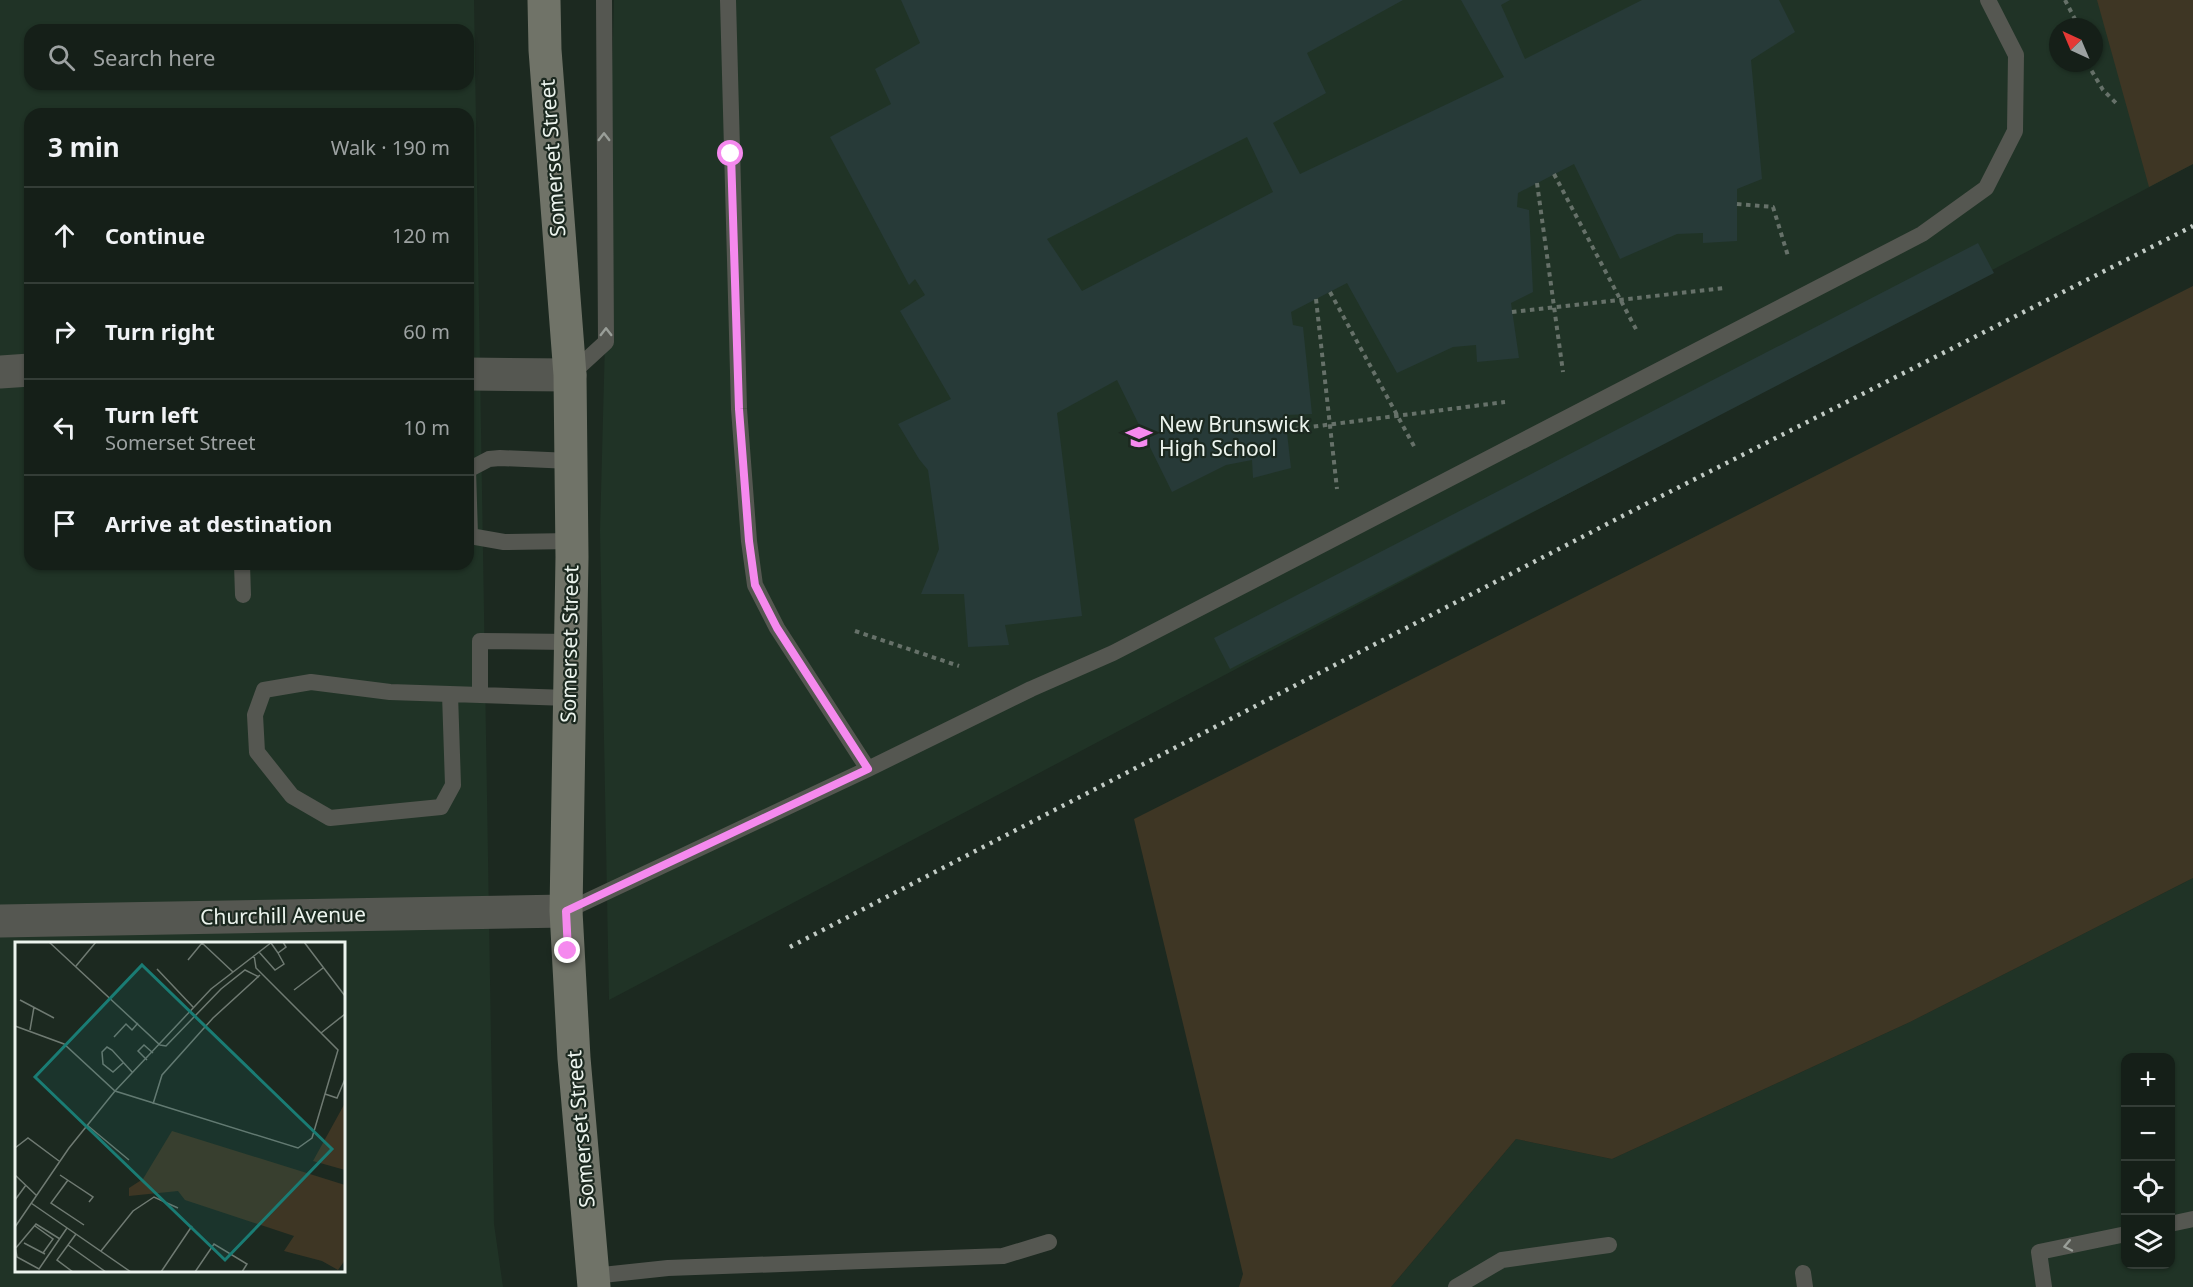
<!DOCTYPE html>
<meta charset="utf-8">
<style>
body{margin:0;font-family:"Noto Sans",sans-serif;background:#1e2721;color:#f1f3f6}
.controls{position:absolute;right:18px;bottom:18px;display:grid;overflow:hidden;border-radius:12px;box-shadow:0 2px 4px #0004}
.controls button{width:54px;height:54px;display:grid;place-items:center;padding:0;border:0;border-bottom:2px solid #343d37;background:#151f18;color:#f1f3f6;font:30px sans-serif}
.compass{position:absolute;left:2049px;top:18px;width:54px;height:54px;border-radius:50%;background:#151f18;box-shadow:0 2px 4px #0004;rotate:316deg}
.stop{position:absolute;width:18px;height:18px;margin:-14px;border:4px solid #f589ee;border-radius:50%;background:#fff}
.stop.end{background:#f589ee;border-color:#fff;box-shadow:0 2px 6px #0008}
.list{margin:0;padding:0;list-style:none}
h2{display:flex;justify-content:space-between;align-items:center;height:78px;margin:0;padding:0 24px;font-size:26px}
h2 small{font-size:20px;font-weight:400;color:#9da2a2}
.list li{display:grid;grid-template-columns:39px 1fr auto;gap:18px;align-items:center;box-sizing:border-box;height:96px;padding:0 24px;border-top:2px solid #343d37}
.list b{display:block;font-size:22px;white-space:nowrap}
.list p{margin:0;font-size:20px;white-space:nowrap;color:#9da2a2}
.list em{font-size:20px;font-style:normal;color:#9da2a2}
.icon{flex:none;width:33px;height:33px;fill:none;stroke:currentColor;stroke-width:2;stroke-linecap:round;stroke-linejoin:round}
.map{position:relative;flex:none;width:2193px;height:1287px;overflow:hidden}
.search{position:absolute;background:#151f18;box-shadow:0 2px 4px #0004;left:24px;top:24px;width:450px;height:66px;display:flex;align-items:center;gap:15px;box-sizing:border-box;padding:0 21px;border-radius:18px;color:#9da2a2;font-size:22px}
.panel{position:absolute;background:#151f18;box-shadow:0 2px 4px #0004;left:24px;top:108px;width:450px;height:462px;border-radius:18px}
.map>svg:first-child{display:block}
.built{fill:#203326;fill-rule:evenodd}
.green{fill:#3e3624}
.building{fill:#273a38;fill-rule:evenodd}
.lines{fill:none;stroke-linecap:round;stroke-linejoin:round}
.path{stroke:#667169;stroke-width:4;stroke-dasharray:4.5 4.5;stroke-linecap:butt}
.service{stroke:#555751;stroke-width:16}
.minor{stroke:#555751;stroke-width:33}
.secondary{stroke:#707368;stroke-width:33}
.rail{stroke:#c2cbc5;stroke-width:4.5;stroke-dasharray:3 6;stroke-linecap:butt}
.oneway{stroke:#999e98}
.route{stroke:#f589ee;stroke-width:8}
.labels{text-anchor:middle;stroke-width:4.5;stroke-linejoin:round;paint-order:stroke}
.street-label{font-size:21px;fill:#ecf4ee;stroke:#1c2920}
.poi-label{font-size:21px;fill:#ecf4ee;stroke:#1c2920;text-anchor:start}
.inset-road{fill:none;stroke:#6f7a72;stroke-width:1.5}
.view{fill:#1a7c74;fill-opacity:0.15;stroke:#1a7c74;stroke-width:3}
.inset-edge{fill:none;stroke:#ecf4ee;stroke-width:3}
</style>
<div class="map">
<svg width="2193" height="1287" viewBox="0 0 2193 1287">
<rect width="100%" height="100%" fill="#1c2920"/>
<path class="built" d="M 0,0 L 474,0 L 494,1224 L 503,1287 L 0,1287 ZM 30,30 L 468,30 L 468,84 L 30,84 ZM 30,114 L 468,114 L 468,564 L 30,564 ZM 16,944 L 344,944 L 344,1270 L 16,1270 Z
M 614,0 L 2193,0 L 2193,164 L 609,1000 L 600,531 ZM 2058,27 L 2094,27 L 2094,63 L 2058,63 Z
M 2193,878 L 2193,1287 L 1391,1287 L 1516,1139 L 1612,1159 L 1910,1022 ZM 2126,1058 L 2170,1058 L 2170,1264 L 2126,1264 Z"/>
<path class="green" d="M 2097,0 L 2193,0 L 2193,164 L 2149,187 Z
M 2193,286 L 2193,878 L 1910,1022 L 1612,1159 L 1516,1139 L 1391,1287 L 1239,1287 L 1243,1274 L 1134,819 Z"/>
<path class="building" d="M 901,0 L 1403,0 L 1307,53 L 1326,93 L 1273,123 L 1300,174 L 1504,77 L 1461,0 L 1510,0 L 1501,5 L 1525,59 L 1642,0 L 1779,0 L 1795,32 L 1751,60 L 1762,179 L 1737,189 L 1737,241 L 1703,243 L 1703,233 L 1677,234 L 1620,259 L 1574,164 L 1518,193 L 1517,207 L 1529,210 L 1533,292 L 1511,303 L 1519,358 L 1477,362 L 1476,345 L 1453,347 L 1397,373 L 1347,283 L 1291,312 L 1293,325 L 1303,327 L 1312,414 L 1285,415 L 1291,468 L 1253,478 L 1252,460 L 1226,465 L 1172,492 L 1117,380 L 1057,413 L 1082,616 L 1005,625 L 1009,645 L 968,647 L 964,594 L 921,594 L 939,549 L 928,470 L 919,459 L 898,424 L 951,399 L 900,311 L 925,295 L 915,279 L 909,285 L 830,137 L 891,104 L 875,69 L 920,43 ZM 1247,137 L 1273,192 L 1082,291 L 1047,239 Z
M 1978,243 L 1994,273 L 1230,669 L 1214,638 Z"/>
<g class="lines">
<path class="path" d="M 2065,0 L 2079,27
M 2087,63 L 2103,90 L 2117,104
M 1554,174 L 1638,333
M 1537,183 L 1563,372
M 1737,204 L 1773,207 L 1788,256
M 1330,292 L 1415,448
M 1316,299 L 1337,489
M 1512,312 L 1725,288
M 1287,430 L 1505,402
M 855,631 L 959,666"/>
<path class="service" d="M 728,0 L 739,409 L 749,541 L 755,585 L 777,628 L 868,769
M 570,375 L 606,342 L 604,0
M 571,461 L 500,458 L 489,459 L 468,470 L 470,536 L 504,542 L 572,541
M 242,564 L 243,595
M 450,694 L 453,785 L 441,807 L 330,818 L 292,796 L 257,752 L 255,715 L 264,690 L 311,682 L 390,692 L 569,698
M 480,695 L 480,641 L 570,642
M 566,911 L 868,769 L 1031,689 L 1113,653 L 1922,234 L 1986,188 L 2015,131 L 2016,55 L 1988,0
M 2170,1224 L 2193,1219
M 1803,1273 L 1805,1287
M 593,1276 L 668,1268 L 1003,1256 L 1049,1242
M 1456,1287 L 1502,1260 L 1609,1245
M 2044,1287 L 2039,1252 L 2126,1234"/>
<path class="minor" d="M 0,372 L 30,370
M 468,374 L 570,375
M 0,921 L 566,911"/>
<path class="secondary" d="M 544,0 L 545,50 L 570,375 L 572,557 L 566,911 L 574,1058 L 594,1287"/>
<path class="rail" d="M 790,947 L 1640,507 L 2193,226"/>
</g>
<defs><path id="oneway-chevron" d="M-2-3.5L2.5 0L-2 3.5" fill="none" stroke-width="1.6" stroke-linecap="round" stroke-linejoin="round" transform="scale(1.5)"/></defs>
<g class="oneway">
<use href="#oneway-chevron" transform="translate(604 137) rotate(-90)"/>
<use href="#oneway-chevron" transform="translate(606 332) rotate(-90)"/>
<use href="#oneway-chevron" transform="translate(2068 1246) rotate(168)"/>
</g>
<g class="lines">
<path class="route" d="M 568,951 L 566,911 L 868,769 L 777,628 L 755,585 L 749,541 L 739,409 L 731,154"/>
</g>
<defs>
<g id="school-bare" transform="scale(2.07)"><path d="M0-5L7-2L0 1L-7-2ZM-4 1L0 2.5L4 1V4Q0 6-4 4Z" fill="#f589ee" stroke="#1c2920" stroke-width="2.5" paint-order="stroke"/></g>
</defs>
<g fill-rule="evenodd">
<use href="#school-bare" x="1139" y="437"/>
</g>
<g class="labels">
<g class="street-label">
<text transform="translate(553 158) rotate(-94)" y="7">Somerset Street</text>
<text transform="translate(570 644) rotate(-89)" y="7">Somerset Street</text>
<text transform="translate(283 916) rotate(-1)" y="7">Churchill Avenue</text>
<text transform="translate(581 1129) rotate(-95)" y="7">Somerset Street</text>
</g>
<g class="poi-label">
<text x="1159" y="432">New Brunswick<tspan x="1159" dy="24">High School</tspan></text>
</g>
</g>
<g transform="translate(15 942)">
<rect width="330" height="330" fill="#1c2920"/>
<path d="M 330,161 L 330,228 L 298,219 ZM 157,189 L 330,243 L 330,318 L 323,328 L 307,319 L 269,309 L 279,294 L 170,258 L 163,249 L 114,254 L 114,246 L 128,237 Z" fill="#3e3624"/>
<path class="inset-road" d="M 34,0 L 145,103 L 151,104 L 206,47 L 230,28 L 244,35M 186,0 L 218,30M 289,0 L 330,54M 256,1 L 263,11 L 271,5 L 268,0M 244,10 L 260,28 L 269,22 L 263,11M 173,18 L 187,1M 61,24 L 81,0M 142,27 L 178,65M 279,48 L 308,26M 5,58 L 39,76M 0,84 L 49,102 L 100,149 L 283,206 L 297,196 L 323,108 L 241,26 L 239,13M 15,88 L 19,65M 306,91 L 330,72M 99,95 L 111,82 L 117,88 L 123,81M 132,118 L 123,109 L 129,103 L 138,111M 108,121 L 98,130 L 88,122 L 87,110 L 92,105 L 97,108 L 118,131M 310,152 L 322,156 L 330,137M 138,162 L 147,133 L 198,76 L 245,33M 72,183 L 114,218M 0,206 L 13,196 L 44,219M 0,233 L 21,253M 45,233 L 78,255 L 74,260M 53,238 L 36,261 L 69,283M 0,258 L 11,243M 16,261 L 116,330M 20,284 L 38,297 L 28,311M 0,285 L 54,206 L 100,149 L 196,47 L 257,0M 9,301 L 30,312M 0,303 L 2,315 L 24,327 L 52,286M 53,303 L 91,330M 0,307 L 21,282 L 45,297M 86,309 L 118,269 L 139,255 L 163,266M 58,330 L 42,318 L 61,292M 146,330 L 177,284M 180,330 L 199,302 L 232,322 L 227,330"/>
<path class="view" d="M 127,23 L 317,207 L 210,318 L 20,135 Z"/>
<rect width="330" height="330" class="inset-edge"/>
</g>
</svg>
<div class="controls">
<button>+</button>
<button>−</button>
<button><svg class="icon" aria-label="locate" viewBox="0 0 24 24"><circle cx="12" cy="12" r="6"/><path d="M12 2v4M12 18v4M2 12h4M18 12h4"/></svg></button>
<button><svg class="icon" aria-label="layers" viewBox="0 0 24 24"><path d="M12 4l9 5-9 5-9-5zM3 14l9 5 9-5"/></svg></button>
</div>
<svg class="compass" viewBox="-18 -18 36 36"><path d="M0-13l5 13h-10z" fill="#e53935"/><path d="M0 13l5-13h-10z" fill="#9da2a2"/></svg>
<div class="stop" style="left:731px;top:154px"></div>
<div class="stop end" style="left:568px;top:951px"></div>
<div class="search"><svg class="icon" aria-label="search" viewBox="0 0 24 24"><circle cx="10" cy="10" r="6"/><path d="M15 15l6 6"/></svg>Search here</div>
<section class="panel">
<h2>3 min<small>Walk · 190 m</small></h2>
<ul class="list">
<li><svg class="icon" aria-label="ahead" viewBox="0 0 24 24"><path d="M12 20V5M6 11l6-6 6 6"/></svg><div><b>Continue</b></div><em>120 m</em></li>
<li><svg class="icon" aria-label="right" viewBox="0 0 24 24"><path d="M7 20v-9h11M14 6l5 5-5 5"/></svg><div><b>Turn right</b></div><em>60 m</em></li>
<li><svg class="icon" aria-label="left" viewBox="0 0 24 24"><path d="M17 20v-9H6M10 6l-5 5 5 5"/></svg><div><b>Turn left</b><p>Somerset Street</p></div><em>10 m</em></li>
<li><svg class="icon" aria-label="arrive" viewBox="0 0 24 24"><path d="M6 21V4h12l-3 4 3 4H6"/></svg><div><b>Arrive at destination</b></div></li>
</ul>
</section>
</div>
